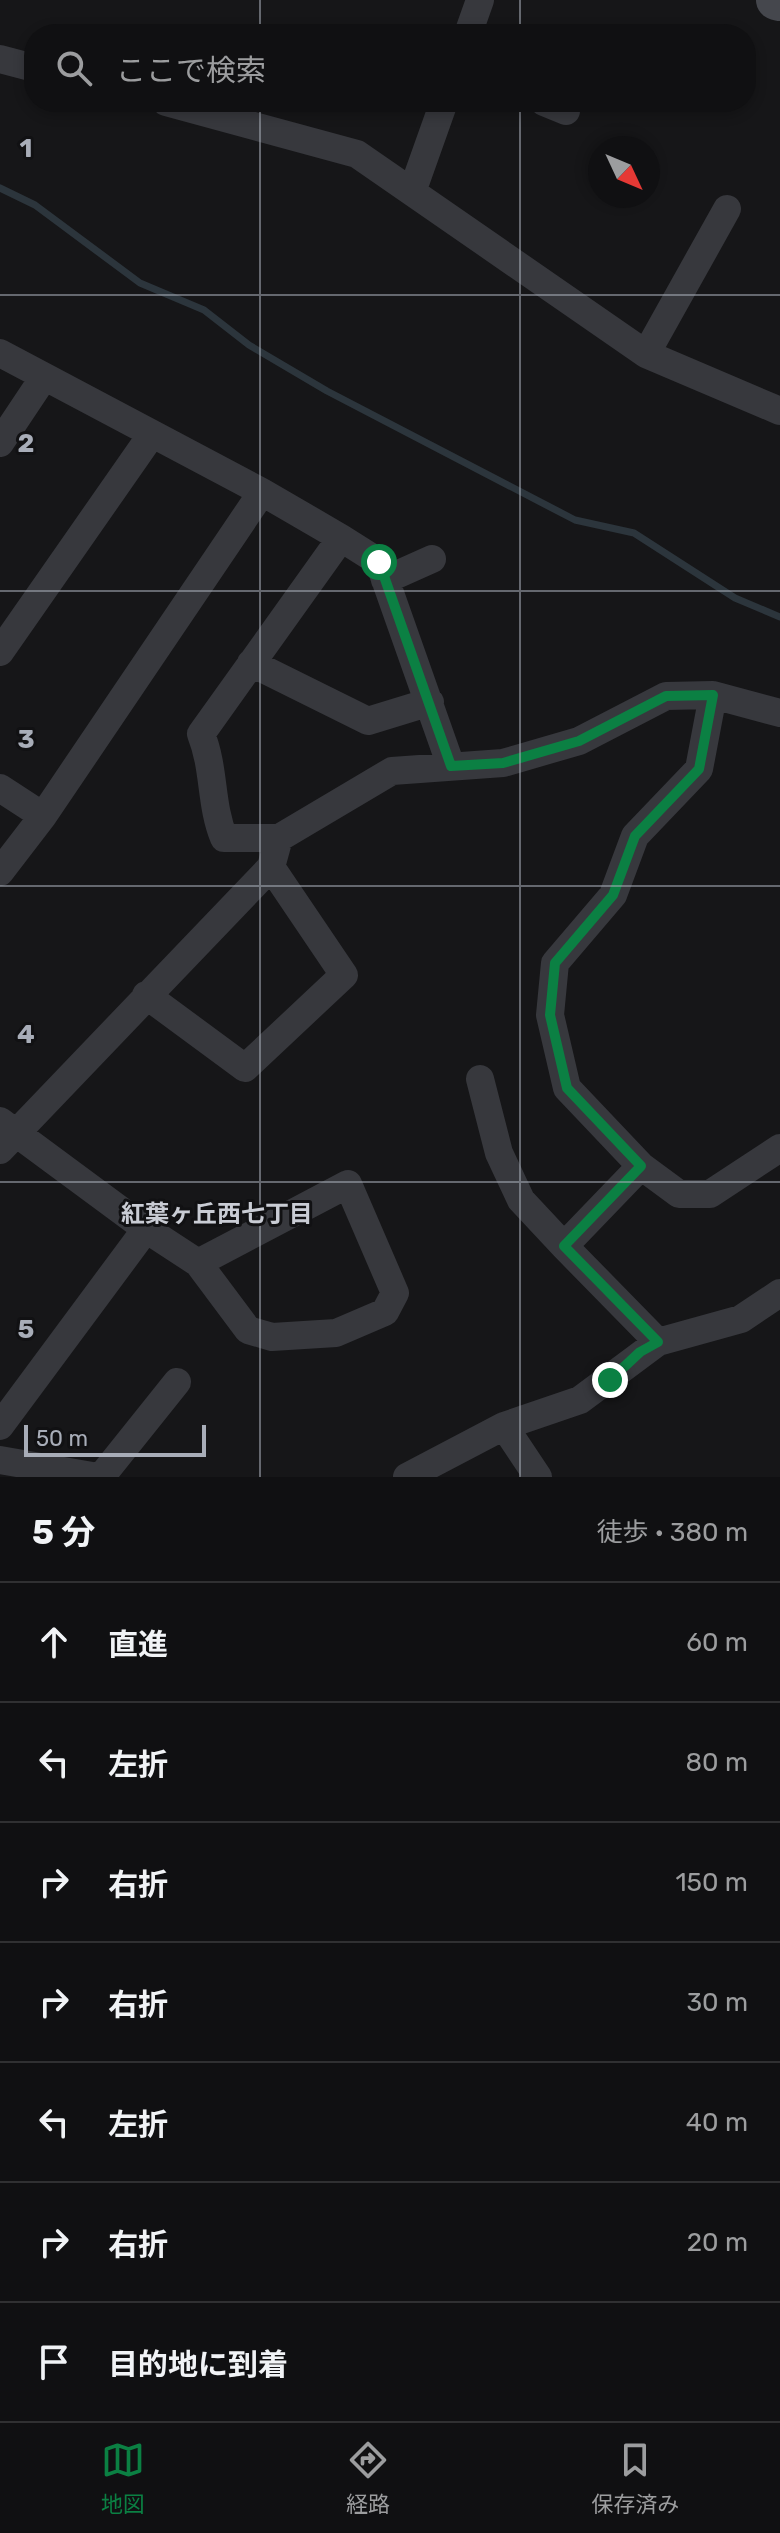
<!DOCTYPE html>
<html lang="ja">
<meta charset="utf-8">
<style>
body{margin:0;font-family:Rubik,"Noto Sans JP",sans-serif;background:#19191b;color:#f1f3f6}
.compass{position:absolute;left:588px;top:136px;width:72px;height:72px;border-radius:50%;background:#101012;box-shadow:0 4px 12px #0003;rotate:134deg}
.scale{position:absolute;left:24px;bottom:20px;width:182px;box-sizing:border-box;padding-left:8px;border:4px solid #a8adb8;border-top:0;font-size:22px;line-height:28px;white-space:nowrap;color:#a8adb8;-webkit-text-stroke:6px #111113;paint-order:stroke}
.stop{position:absolute;width:24px;height:24px;margin:-18px;border:6px solid #0b8043;border-radius:50%;background:#fff}
.stop.end{background:#0b8043;border-color:#fff;box-shadow:0 2px 8px #0008}
.list{margin:0;padding:0;list-style:none}
h2{display:flex;justify-content:space-between;align-items:center;height:104px;margin:0;padding:0 32px;font-size:34px}
h2 small{font-size:26px;font-weight:400;color:#9c9d9f}
.list li{display:grid;grid-template-columns:52px 1fr auto;gap:24px;align-items:center;box-sizing:border-box;height:120px;padding:0 32px;border-top:2px solid #303032}
.list b{display:block;font-size:30px;white-space:nowrap}
.list em{font-size:26px;font-style:normal;color:#9c9d9f}
.icon{flex:none;width:44px;height:44px;fill:none;stroke:currentColor;stroke-width:2;stroke-linecap:round;stroke-linejoin:round}
.map{position:relative;flex:none;width:780px;height:1477px;overflow:hidden}
.search{position:absolute;background:#101012;box-shadow:0 4px 12px #0003;left:24px;right:24px;top:24px;height:88px;display:flex;align-items:center;gap:20px;box-sizing:border-box;padding:0 28px;border-radius:32px;color:#9c9d9f;font-size:30px}
.sheet{height:944px;background:#101012}
nav{display:flex;justify-content:space-around;align-items:center;box-sizing:border-box;height:112px;border-top:2px solid #303032;background:#101012;font-size:22px;color:#9c9d9f}
nav a{display:grid;justify-items:center;gap:4px}
nav .on{color:#0b8043}
.map>svg:first-child{display:block}
.lines{fill:none;stroke-linecap:round;stroke-linejoin:round}
.stream{stroke:#2c353c;stroke-width:7}
.street{stroke:#37383d;stroke-width:28}
.secondary{stroke:#45474d;stroke-width:40}
.route{stroke:#0b8043;stroke-width:10}
.grid{fill:none;stroke:#a8adb8;stroke-width:2;stroke-opacity:0.55}
.labels{text-anchor:middle;stroke-width:6;stroke-linejoin:round;paint-order:stroke}
.neighbourhood-label{font-size:24px;font-weight:bold;fill:#c9ccd4;stroke:#111113}
.grid-label{font-size:26px;text-anchor:middle;font-weight:bold;fill:#a8adb8;stroke:#111113;stroke-width:6;stroke-linejoin:round;paint-order:stroke}
</style>
<div class="map">
<svg width="780" height="1477" viewBox="0 0 780 1477">
<rect width="100%" height="100%" fill="#161618"/>
<g class="lines">
<path class="stream" d="M 0,188 L 35,205 L 140,283 L 204,310 L 249,345 L 327,391 L 575,520 L 634,533 L 735,598 L 780,617"/>
<path class="street" d="M 468,34 L 480,0
M 0,59 L 34,68
M 166,102 L 357,154 L 646,354 L 780,411
M 544,102 L 566,111
M 412,192 L 444,102
M 0,353 L 262,492 L 341,538 L 201,734 C 215,769 210,804 224,838 L 279,838
M 646,354 L 727,209
M 0,443 L 44,377
M 341,538 L 379,562 L 451,766
M 385,580 L 432,559
M 0,652 L 152,434
M 251,663 L 368,721 L 430,702
M 713,695 L 699,769 L 635,836 L 613,895 L 555,963 L 550,1015 L 567,1088 L 641,1166 L 679,1194 L 710,1194 L 780,1148
M 0,788 L 43,816 L 262,492
M 0,872 L 43,816
M 146,995 L 245,1068 L 344,975 L 271,867
M 480,1079 L 499,1153 L 521,1200 L 564,1246
M 0,1121 L 146,1229 L 0,1426
M 0,1150 L 271,867 L 279,838 L 392,771 L 503,763 L 579,741 L 666,696 L 713,695 L 780,713
M 641,1166 L 564,1246 L 658,1342
M 146,1229 L 198,1263 L 248,1330 L 272,1337 L 336,1333 L 385,1312 L 395,1293 L 348,1184 L 198,1263
M 504,1426 L 538,1477
M 0,1460 L 98,1477
M 101,1477 L 177,1382
M 407,1477 L 504,1426 L 580,1400 L 658,1342 L 741,1319 L 780,1293"/>
<path class="secondary" d="M 776,0 L 780,1"/>
</g>
<g class="lines">
<path class="route" d="M 379,562 L 451,766 L 503,763 L 579,741 L 666,696 L 713,695 L 699,769 L 635,836 L 613,895 L 555,963 L 550,1015 L 567,1088 L 641,1166 L 564,1246 L 658,1342 L 640,1352 L 610,1380"/>
</g>
<path class="grid" d="M 260,0 L 260,34M 520,0 L 520,34M 260,102 L 260,1477M 520,102 L 520,1477M 0,295 L 780,295M 0,591 L 780,591M 0,886 L 780,886M 0,1182 L 780,1182"/>
<g class="labels">
<g class="neighbourhood-label">
<text x="217" y="1222">紅葉ヶ丘西七丁目</text>
</g>
</g>
<g class="grid-label">
<text x="26" y="157">1</text>
<text x="26" y="452">2</text>
<text x="26" y="748">3</text>
<text x="26" y="1043">4</text>
<text x="26" y="1338">5</text>
</g>
</svg>
<svg class="compass" viewBox="-18 -18 36 36"><path d="M0-13l5 13h-10z" fill="#e53935"/><path d="M0 13l5-13h-10z" fill="#9c9d9f"/></svg>
<div class="scale">50 m</div>
<div class="stop" style="left:379px;top:562px"></div>
<div class="stop end" style="left:610px;top:1380px"></div>
<div class="search"><svg class="icon" aria-label="search" viewBox="0 0 24 24"><circle cx="10" cy="10" r="6"/><path d="M15 15l6 6"/></svg>ここで検索</div>
</div>
<section class="sheet">
<h2>5 分<small>徒歩 · 380 m</small></h2>
<ul class="list">
<li><svg class="icon" aria-label="ahead" viewBox="0 0 24 24"><path d="M12 20V5M6 11l6-6 6 6"/></svg><div><b>直進</b></div><em>60 m</em></li>
<li><svg class="icon" aria-label="left" viewBox="0 0 24 24"><path d="M17 20v-9H6M10 6l-5 5 5 5"/></svg><div><b>左折</b></div><em>80 m</em></li>
<li><svg class="icon" aria-label="right" viewBox="0 0 24 24"><path d="M7 20v-9h11M14 6l5 5-5 5"/></svg><div><b>右折</b></div><em>150 m</em></li>
<li><svg class="icon" aria-label="right" viewBox="0 0 24 24"><path d="M7 20v-9h11M14 6l5 5-5 5"/></svg><div><b>右折</b></div><em>30 m</em></li>
<li><svg class="icon" aria-label="left" viewBox="0 0 24 24"><path d="M17 20v-9H6M10 6l-5 5 5 5"/></svg><div><b>左折</b></div><em>40 m</em></li>
<li><svg class="icon" aria-label="right" viewBox="0 0 24 24"><path d="M7 20v-9h11M14 6l5 5-5 5"/></svg><div><b>右折</b></div><em>20 m</em></li>
<li><svg class="icon" aria-label="arrive" viewBox="0 0 24 24"><path d="M6 21V4h12l-3 4 3 4H6"/></svg><div><b>目的地に到着</b></div></li>
</ul>
</section>
<nav>
<a class="on"><svg class="icon" aria-label="map" viewBox="0 0 24 24"><path d="M3 6l6-2 6 2 6-2v14l-6 2-6-2-6 2zM9 4v14M15 6v14"/></svg>地図</a>
<a><svg class="icon" aria-label="directions" viewBox="0 0 24 24"><path d="M12 3l9 9-9 9-9-9zM9 14v-3h6M13 9l2 2-2 2"/></svg>経路</a>
<a><svg class="icon" aria-label="saved" viewBox="0 0 24 24"><path d="M7 4h10v16l-5-4-5 4z"/></svg>保存済み</a>
</nav>
